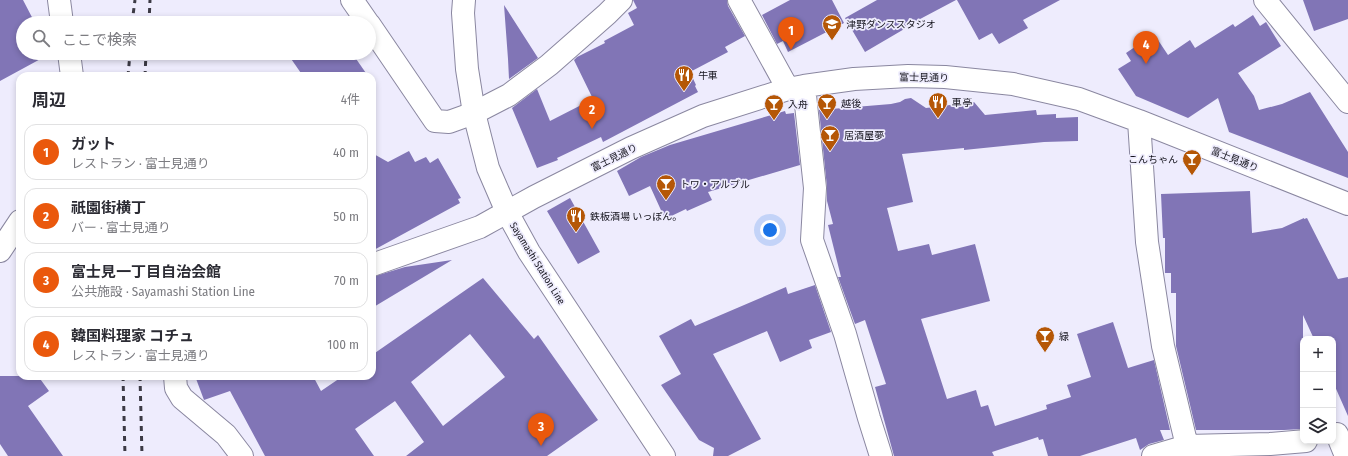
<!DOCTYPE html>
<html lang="ja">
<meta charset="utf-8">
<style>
body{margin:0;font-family:"Fira Sans Condensed","Noto Sans JP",sans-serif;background:#f7f7f7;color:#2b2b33}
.controls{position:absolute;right:12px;bottom:12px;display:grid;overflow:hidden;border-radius:8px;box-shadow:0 2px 6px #0003}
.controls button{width:36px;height:36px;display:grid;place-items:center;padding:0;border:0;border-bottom:1px solid #e1e1e2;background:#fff;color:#2b2b33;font:20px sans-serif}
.you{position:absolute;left:770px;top:230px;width:14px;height:14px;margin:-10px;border:3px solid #fff;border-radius:50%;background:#1a73e8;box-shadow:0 0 0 6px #1a73e833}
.badge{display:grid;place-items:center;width:26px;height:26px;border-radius:50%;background:#ea580c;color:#fff;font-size:13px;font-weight:700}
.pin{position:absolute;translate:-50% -33px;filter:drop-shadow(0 1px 2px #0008)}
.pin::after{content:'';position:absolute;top:21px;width:14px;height:12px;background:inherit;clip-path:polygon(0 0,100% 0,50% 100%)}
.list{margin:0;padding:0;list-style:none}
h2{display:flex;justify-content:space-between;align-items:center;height:52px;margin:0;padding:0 16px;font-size:17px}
h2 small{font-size:13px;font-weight:400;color:#7c7c81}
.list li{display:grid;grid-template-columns:26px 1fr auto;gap:12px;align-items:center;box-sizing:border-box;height:56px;margin:0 8px 8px;padding:0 8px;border:1px solid #e1e1e2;border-radius:12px}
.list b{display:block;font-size:15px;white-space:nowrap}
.list p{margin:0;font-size:13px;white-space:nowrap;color:#7c7c81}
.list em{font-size:13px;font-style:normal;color:#7c7c81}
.icon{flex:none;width:22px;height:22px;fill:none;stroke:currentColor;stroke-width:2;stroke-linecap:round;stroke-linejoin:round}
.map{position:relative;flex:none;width:1348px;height:456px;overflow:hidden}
.search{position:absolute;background:#fff;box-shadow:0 2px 6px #0003;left:16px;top:16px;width:360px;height:44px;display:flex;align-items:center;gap:10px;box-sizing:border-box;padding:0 14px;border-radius:22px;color:#7c7c81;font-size:15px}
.panel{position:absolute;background:#fff;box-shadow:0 2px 6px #0003;left:16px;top:72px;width:360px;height:308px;border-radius:12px}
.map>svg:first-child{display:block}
.building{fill:#8175b6;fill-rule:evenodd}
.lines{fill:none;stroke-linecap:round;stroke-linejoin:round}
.minor-casing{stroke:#8a87a0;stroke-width:24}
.major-casing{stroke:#8a87a0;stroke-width:24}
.minor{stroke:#fff;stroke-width:22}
.major{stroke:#fff;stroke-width:22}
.rail{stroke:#3c3a45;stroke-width:3;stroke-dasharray:5 5;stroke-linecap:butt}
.labels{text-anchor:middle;stroke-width:3.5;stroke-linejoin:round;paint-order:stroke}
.poi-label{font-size:10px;fill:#16151e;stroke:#eeecfd;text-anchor:start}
.street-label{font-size:10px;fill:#16151e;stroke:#eeecfd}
</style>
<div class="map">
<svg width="1348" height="456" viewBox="0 0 1348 456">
<rect width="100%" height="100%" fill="#eeecfd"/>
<path class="building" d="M 0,0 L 23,0 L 35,23 L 23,23 L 23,53 L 46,53 L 46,56 L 0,81 Z
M 633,0 L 727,0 L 728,6 L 745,36 L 725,47 L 728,52 L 690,72 L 696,85 L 695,86 L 698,92 L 603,142 L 601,137 L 557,158 L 558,160 L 537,168 L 512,108 L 537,89 L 550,121 L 593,99 L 574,60 L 577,57 L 605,43 L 604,41 L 634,25 L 628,13 L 637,8 Z
M 790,0 L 832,0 L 844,23 L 788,52 L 783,41 L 777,44 L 762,15 Z
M 877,0 L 956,0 L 905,27 L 906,28 L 865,52 L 845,18 Z
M 957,0 L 1060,0 L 1023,20 L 1028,28 L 999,44 L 992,33 L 979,40 Z
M 1303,0 L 1348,0 L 1348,19 L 1314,31 Z
M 504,5 L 538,58 L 509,79 L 508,59 Z
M 1253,15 L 1260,26 L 1266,22 L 1281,46 L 1238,73 L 1254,96 L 1259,110 L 1282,104 L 1310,92 L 1348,152 L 1348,178 L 1229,132 L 1218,98 L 1188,118 L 1136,96 L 1118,69 L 1131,61 L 1126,53 L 1154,34 L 1168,55 L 1190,40 L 1195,48 L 1233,24 L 1235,27 Z
M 287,53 L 352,53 L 368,76 L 303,76 Z
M 911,98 L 926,108 L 974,102 L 985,115 L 1036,110 L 1037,115 L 1056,114 L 1056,118 L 1078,117 L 1078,141 L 1044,142 L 964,150 L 964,148 L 902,154 L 913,202 L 887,208 L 898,251 L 929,244 L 932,255 L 975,244 L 990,301 L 921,319 L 947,399 L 976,390 L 981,407 L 988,405 L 995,426 L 1047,409 L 1046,405 L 1071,397 L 1067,385 L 1091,377 L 1077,334 L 1113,322 L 1128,368 L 1154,360 L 1170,430 L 1160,430 L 1164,440 L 1149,444 L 1140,450 L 1136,438 L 1080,456 L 1048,456 L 1043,439 L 1039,440 L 1038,437 L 992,452 L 994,456 L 894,456 L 875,387 L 886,384 L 865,320 L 855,324 L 838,277 L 841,277 L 828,225 L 833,224 L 827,201 L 827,187 L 819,110 L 891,104 L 900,102 L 905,99 Z
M 785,111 L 786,114 L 794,113 L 800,165 L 708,192 L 712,200 L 687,211 L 686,209 L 665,219 L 650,186 L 629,196 L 617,171 L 641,157 L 670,145 Z
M 409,151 L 415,162 L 426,157 L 430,163 L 438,158 L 461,198 L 458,199 L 460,203 L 372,251 L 372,153 L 388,162 Z
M 1250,191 L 1252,233 L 1282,228 L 1304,218 L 1304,219 L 1307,218 L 1338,279 L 1348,277 L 1348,416 L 1333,382 L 1333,339 L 1314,339 L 1303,315 L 1303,429 L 1284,430 L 1196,430 L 1176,346 L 1176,293 L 1171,293 L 1171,273 L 1165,273 L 1165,238 L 1163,238 L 1161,194 Z
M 570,198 L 600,252 L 578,264 L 547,211 Z
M 452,260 L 372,308 L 372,277 L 405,267 Z
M 483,278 L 534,339 L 538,335 L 598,420 L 547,456 L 406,456 L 424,442 L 395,401 L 355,429 L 374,456 L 265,456 L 230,391 L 204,400 L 195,376 L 313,376 L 321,391 L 343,376 L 372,376 L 372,355 ZM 470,334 L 505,377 L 443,426 L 411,382 Z
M 815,285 L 831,332 L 809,340 L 812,348 L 780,362 L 767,331 L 713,354 L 761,439 L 728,456 L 713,456 L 714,448 L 699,440 L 661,385 L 681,374 L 659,336 L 691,319 L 695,326 L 786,287 L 788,294 Z
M 0,376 L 38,376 L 49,391 L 28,406 L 63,456 L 8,456 L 0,444 Z"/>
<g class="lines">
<g class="minor-casing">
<path id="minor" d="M 59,0 L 62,23
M 352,0 L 368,23
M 739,0 L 788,89
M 1265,0 L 1348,102
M 369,24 L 435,121 L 449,122 L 474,113 L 509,95 L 549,65 L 607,14 L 621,0
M 69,53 L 72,76
M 804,86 L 815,188 L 812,240 L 845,334 L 869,418 L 881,456
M 1139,121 L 1147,242 L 1163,346 L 1187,446
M 0,251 L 20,221
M 372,265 L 480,227 L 534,197 L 631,148 L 703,116 L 788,89 L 804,86 L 854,79 L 908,76 L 945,77 L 1013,84 L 1079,99 L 1139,121 L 1348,204
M 175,376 L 176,388 L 182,398 L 226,435 L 242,456
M 1337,434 L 1346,456
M 1153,456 L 1187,446 L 1270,444 L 1306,441"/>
</g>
<g class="major-casing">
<path id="major" d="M 464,0 L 463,13 L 467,69 L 474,113 L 488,168 L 507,212 L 529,252 L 664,456"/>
</g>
<use href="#minor" class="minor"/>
<use href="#major" class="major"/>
<path class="rail" d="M 132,23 L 135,0
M 149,23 L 150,0
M 128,76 L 130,53
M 145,76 L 146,53
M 123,376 L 125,456
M 140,376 L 142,456"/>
</g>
<defs>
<g id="school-pin" transform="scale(1)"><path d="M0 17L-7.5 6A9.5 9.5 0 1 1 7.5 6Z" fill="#b55706" stroke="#eeecfd"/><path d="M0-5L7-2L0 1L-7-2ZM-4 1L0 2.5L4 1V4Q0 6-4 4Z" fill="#fff"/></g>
<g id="restaurant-pin" transform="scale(1)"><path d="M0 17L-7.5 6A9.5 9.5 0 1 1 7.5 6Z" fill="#b55706" stroke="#eeecfd"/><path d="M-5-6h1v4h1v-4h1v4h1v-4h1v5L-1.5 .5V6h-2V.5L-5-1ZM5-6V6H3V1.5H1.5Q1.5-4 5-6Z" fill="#fff"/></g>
<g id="bar-pin" transform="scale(1)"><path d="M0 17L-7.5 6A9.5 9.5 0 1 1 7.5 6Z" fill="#b55706" stroke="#eeecfd"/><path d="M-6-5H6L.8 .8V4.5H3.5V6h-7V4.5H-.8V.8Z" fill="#fff"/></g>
</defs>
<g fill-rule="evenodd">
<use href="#school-pin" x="832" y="24"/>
<use href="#restaurant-pin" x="684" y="75"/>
<use href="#restaurant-pin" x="938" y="102"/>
<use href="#bar-pin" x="827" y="103"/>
<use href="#bar-pin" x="774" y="104"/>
<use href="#bar-pin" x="830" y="135"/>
<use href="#bar-pin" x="1192" y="159"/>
<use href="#bar-pin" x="666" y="184"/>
<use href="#restaurant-pin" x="576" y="216"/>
<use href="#bar-pin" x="1045" y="336"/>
</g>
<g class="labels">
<g class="poi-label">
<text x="846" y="28">津野ダンススタジオ</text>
<text x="698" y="79">牛車</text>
<text x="952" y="106">車亭</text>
<text x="841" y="107">越後</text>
<text x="788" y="108">入舟</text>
<text x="844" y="139">居酒屋夢</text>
<text x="1178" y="163" text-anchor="end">こんちゃん</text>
<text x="680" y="188">トワ・アルブル</text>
<text x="590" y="220">鉄板酒場 いっぽん。</text>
<text x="1059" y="340">緑</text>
</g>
<g class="street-label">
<text transform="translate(924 77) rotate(1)" y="4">富士見通り</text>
<text transform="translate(614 157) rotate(-26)" y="4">富士見通り</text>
<text transform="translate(1235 159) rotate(22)" y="4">富士見通り</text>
<text transform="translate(538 263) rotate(58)" y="4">Sayamashi Station Line</text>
</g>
</g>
</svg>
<div class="controls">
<button>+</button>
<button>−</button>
<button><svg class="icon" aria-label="layers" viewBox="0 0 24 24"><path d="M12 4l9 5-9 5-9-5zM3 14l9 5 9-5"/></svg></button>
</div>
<div class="you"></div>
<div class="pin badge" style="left:791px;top:50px">1</div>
<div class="pin badge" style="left:592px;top:129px">2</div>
<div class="pin badge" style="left:541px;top:446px">3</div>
<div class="pin badge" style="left:1146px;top:64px">4</div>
<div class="search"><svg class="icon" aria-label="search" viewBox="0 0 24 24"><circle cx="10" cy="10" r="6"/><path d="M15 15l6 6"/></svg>ここで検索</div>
<section class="panel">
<h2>周辺<small>4件</small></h2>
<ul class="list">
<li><span class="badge">1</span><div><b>ガット</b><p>レストラン · 富士見通り</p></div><em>40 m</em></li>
<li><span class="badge">2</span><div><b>祇園街横丁</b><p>バー · 富士見通り</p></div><em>50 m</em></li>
<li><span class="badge">3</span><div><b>富士見一丁目自治会館</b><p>公共施設 · Sayamashi Station Line</p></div><em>70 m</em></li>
<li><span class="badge">4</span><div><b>韓国料理家 コチュ</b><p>レストラン · 富士見通り</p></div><em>100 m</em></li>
</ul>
</section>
</div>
